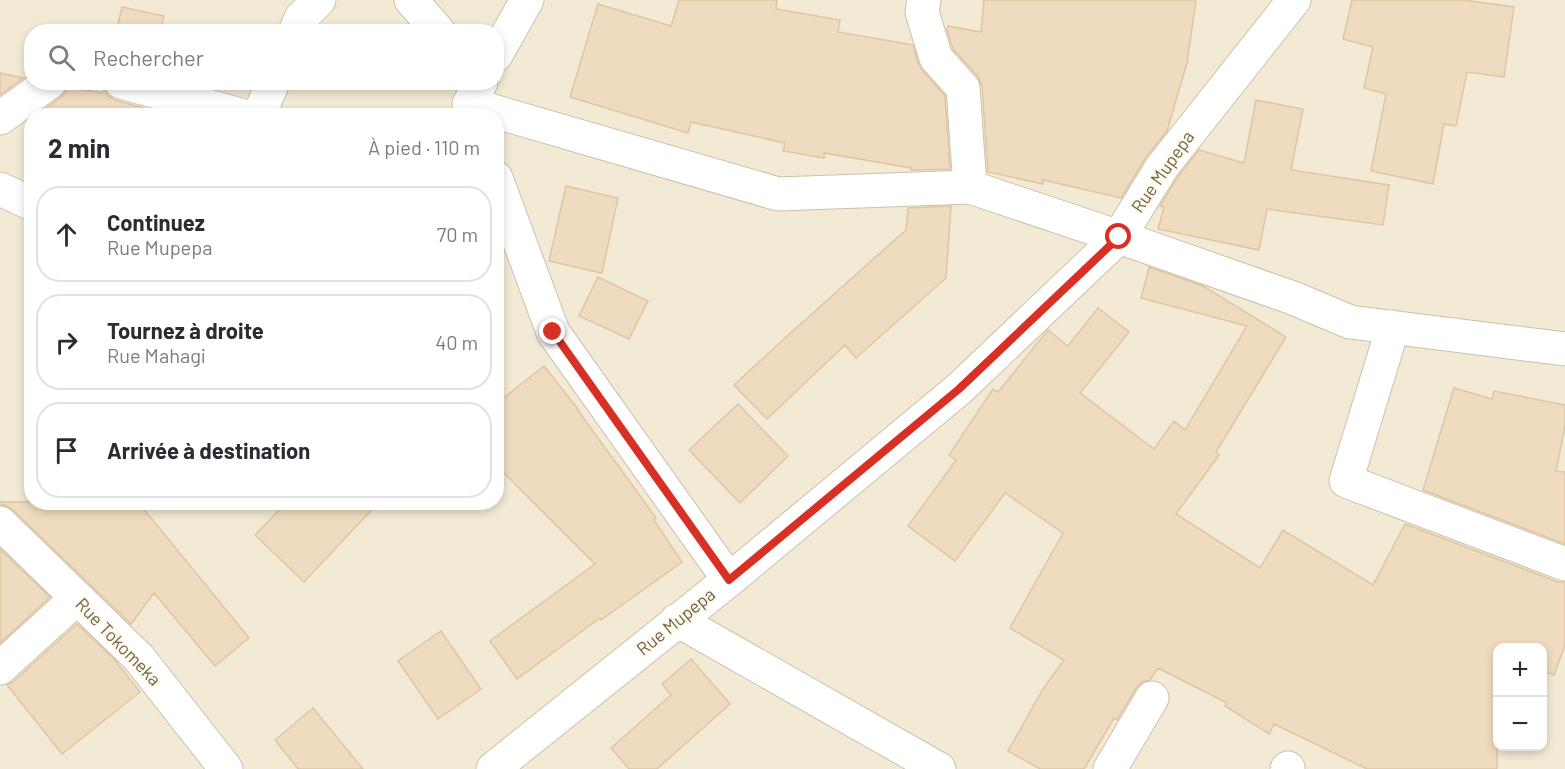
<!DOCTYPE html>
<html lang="fr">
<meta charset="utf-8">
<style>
body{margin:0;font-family:Barlow,sans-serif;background:#f2f2f3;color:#2b2b33}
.controls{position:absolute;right:18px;bottom:18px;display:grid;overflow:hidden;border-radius:12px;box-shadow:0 3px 9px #0003}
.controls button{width:54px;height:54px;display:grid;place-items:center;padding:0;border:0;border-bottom:2px solid #e1e1e2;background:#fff;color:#2b2b33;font:30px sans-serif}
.stop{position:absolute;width:18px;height:18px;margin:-14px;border:4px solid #d93025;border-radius:50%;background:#fff}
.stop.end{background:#d93025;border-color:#fff;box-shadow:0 2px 6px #0008}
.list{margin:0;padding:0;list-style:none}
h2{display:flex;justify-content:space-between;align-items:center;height:78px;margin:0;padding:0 24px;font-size:26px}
h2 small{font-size:20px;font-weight:400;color:#7c7c81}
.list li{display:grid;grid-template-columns:39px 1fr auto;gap:18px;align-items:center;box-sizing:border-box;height:96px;margin:0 12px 12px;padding:0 12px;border:2px solid #e1e1e2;border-radius:24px}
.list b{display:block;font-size:22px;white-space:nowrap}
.list p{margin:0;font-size:20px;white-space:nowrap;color:#7c7c81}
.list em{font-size:20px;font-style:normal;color:#7c7c81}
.icon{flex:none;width:33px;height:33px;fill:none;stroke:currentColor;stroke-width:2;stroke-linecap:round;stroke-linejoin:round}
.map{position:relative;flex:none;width:1565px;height:769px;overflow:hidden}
.search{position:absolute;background:#fff;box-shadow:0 3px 9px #0003;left:24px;top:24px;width:480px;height:66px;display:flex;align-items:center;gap:15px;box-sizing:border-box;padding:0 21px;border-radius:24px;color:#7c7c81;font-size:22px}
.panel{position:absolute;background:#fff;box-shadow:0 3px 9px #0003;left:24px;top:108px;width:480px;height:402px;border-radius:24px}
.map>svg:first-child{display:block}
.residential{fill:#f2ead5;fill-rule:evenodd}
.building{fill:#efdbbf;stroke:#e0c5a1;stroke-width:1.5}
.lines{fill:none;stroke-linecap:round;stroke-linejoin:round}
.minor-casing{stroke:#ccc0ad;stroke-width:35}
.minor{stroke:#fff;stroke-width:33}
.route{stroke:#d93025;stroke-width:8}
.labels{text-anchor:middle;stroke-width:4.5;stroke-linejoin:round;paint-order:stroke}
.street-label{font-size:18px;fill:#73614c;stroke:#fefaec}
</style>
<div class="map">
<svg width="1565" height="769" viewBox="0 0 1565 769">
<rect width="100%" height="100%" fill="#fbf7e6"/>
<path class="residential" d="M 0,0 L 1565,0 L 1565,769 L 0,769 ZM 32,32 L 496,32 L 496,82 L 32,82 ZM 32,116 L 496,116 L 496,502 L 32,502 ZM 1498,648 L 1542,648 L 1542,746 L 1498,746 Z"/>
<path class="building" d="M 679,0 L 777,0 L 776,9 L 840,20 L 838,32 L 913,45 L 918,63 L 922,70 L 945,96 L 950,169 L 911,170 L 911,168 L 824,153 L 824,158 L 783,151 L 785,143 L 691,122 L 688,133 L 570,97 L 598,4 L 671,26 Z
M 984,0 L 1196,0 L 1187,63 L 1167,131 L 1146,157 L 1121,198 L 1043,180 L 1043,184 L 988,172 L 982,86 L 977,75 L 953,49 L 947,30 L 948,26 L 981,32 Z
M 1352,0 L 1464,0 L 1514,7 L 1504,77 L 1467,72 L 1456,126 L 1444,124 L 1433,184 L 1371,171 L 1386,94 L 1364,88 L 1373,47 L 1343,39 Z
M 122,7 L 164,16 L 160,32 L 116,32 Z
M 0,73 L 23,78 L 0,95 Z
M 68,87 L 102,93 L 104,88 L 108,96 L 115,100 L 143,108 L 141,116 L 36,116 L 61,97 L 67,90 Z
M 1256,100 L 1303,109 L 1291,170 L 1389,185 L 1383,225 L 1267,209 L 1259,250 L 1158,229 L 1164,207 L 1160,206 L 1177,178 L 1199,150 L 1244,163 Z
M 566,186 L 618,198 L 602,273 L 549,261 Z
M 951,206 L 946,278 L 856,358 L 845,345 L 767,419 L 734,385 L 786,337 L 906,230 L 908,208 Z
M 1149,267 L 1203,286 L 1286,337 L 1216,452 L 1219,455 L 1176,514 L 1260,568 L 1283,530 L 1373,585 L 1405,524 L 1558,582 L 1565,582 L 1565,645 L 1554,675 L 1542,671 L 1542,648 L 1497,648 L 1497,769 L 1367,769 L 1274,724 L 1269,734 L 1225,706 L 1227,703 L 1158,668 L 1150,680 L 1142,682 L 1136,688 L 1117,720 L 1114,718 L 1084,769 L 1040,769 L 1008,751 L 1043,689 L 1064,660 L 1010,628 L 1063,533 L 1005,493 L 955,561 L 908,526 L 956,460 L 949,455 L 993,389 L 998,392 L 1048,330 L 1068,346 L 1098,308 L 1129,332 L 1080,393 L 1154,449 L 1174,421 L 1185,430 L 1247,326 L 1141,298 Z
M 598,277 L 648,301 L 629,339 L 579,316 Z
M 544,366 L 578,409 L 577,409 L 656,518 L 654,520 L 682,562 L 601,620 L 600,618 L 517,679 L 490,641 L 595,564 L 496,465 L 496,404 Z
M 1454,388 L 1492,399 L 1494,391 L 1565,405 L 1565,426 L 1556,471 L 1565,472 L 1565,544 L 1423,490 Z
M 738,404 L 788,456 L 740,503 L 689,450 Z
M 0,502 L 138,502 L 249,638 L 215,666 L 154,593 L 131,624 L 13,510 L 5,505 L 0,505 Z
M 287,502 L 379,502 L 304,582 L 255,535 Z
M 0,549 L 50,597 L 0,643 Z
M 77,624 L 114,659 L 140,692 L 62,754 L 7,685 L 13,682 Z
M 441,631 L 481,689 L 438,719 L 398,661 Z
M 691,659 L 730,704 L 657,769 L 629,769 L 611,748 L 671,695 L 662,684 Z
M 313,708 L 363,769 L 298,769 L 275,740 Z"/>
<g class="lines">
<g class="minor-casing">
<path id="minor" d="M 411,0 L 439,32
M 924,0 L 922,12 L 936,58 L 963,88 L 970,187
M 295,32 L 301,18 L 319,0
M 496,55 L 527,0
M 121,82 L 244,116
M 481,82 L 469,104 L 778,194 L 970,187 L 1119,237 L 1293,298 L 1350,322 L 1565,349
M 259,116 L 273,82
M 0,118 L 50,82
M 496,178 L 553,332 L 729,580
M 0,189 L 32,204
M 1393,327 L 1346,481 L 1565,564
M 0,523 L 139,658 L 226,769
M 677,620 L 939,769
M 0,668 L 77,598
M 493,769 L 729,580 L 959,389 L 1119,237 L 1162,167 L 1294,0
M 1110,769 L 1152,698
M 1287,769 L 1288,768"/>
</g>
<use href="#minor" class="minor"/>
</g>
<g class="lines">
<path class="route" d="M 553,332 L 729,580 L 959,389 L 1119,237"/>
</g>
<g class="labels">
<g class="street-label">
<text transform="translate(1163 172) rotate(-55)" y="6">Rue Mupepa</text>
<text transform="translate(676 622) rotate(-39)" y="6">Rue Mupepa</text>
<text transform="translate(118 642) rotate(46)" y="6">Rue Tokomeka</text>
</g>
</g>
</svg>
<div class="controls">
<button>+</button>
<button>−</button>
</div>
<div class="stop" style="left:1119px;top:237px"></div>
<div class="stop end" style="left:553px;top:332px"></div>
<div class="search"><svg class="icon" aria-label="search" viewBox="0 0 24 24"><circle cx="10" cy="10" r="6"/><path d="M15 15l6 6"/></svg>Rechercher</div>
<section class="panel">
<h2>2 min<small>À pied · 110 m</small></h2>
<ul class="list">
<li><svg class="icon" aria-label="ahead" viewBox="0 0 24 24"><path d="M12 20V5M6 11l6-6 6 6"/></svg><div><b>Continuez</b><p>Rue Mupepa</p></div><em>70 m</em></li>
<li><svg class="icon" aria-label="right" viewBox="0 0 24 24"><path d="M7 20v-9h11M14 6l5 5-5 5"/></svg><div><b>Tournez à droite</b><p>Rue Mahagi</p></div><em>40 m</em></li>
<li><svg class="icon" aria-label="arrive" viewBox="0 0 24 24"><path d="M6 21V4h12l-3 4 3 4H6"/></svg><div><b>Arrivée à destination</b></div></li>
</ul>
</section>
</div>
